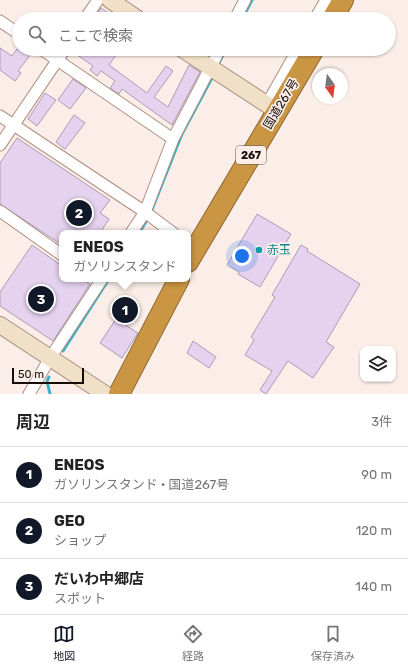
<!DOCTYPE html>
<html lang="ja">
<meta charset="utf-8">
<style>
body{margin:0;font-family:Rubik,"Noto Sans JP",sans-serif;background:#f6f6f6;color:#222}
.controls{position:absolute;right:12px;bottom:12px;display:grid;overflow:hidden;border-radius:8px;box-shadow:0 1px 3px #0004}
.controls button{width:36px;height:36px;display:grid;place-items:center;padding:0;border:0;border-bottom:1px solid #e0e0e0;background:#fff;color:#222;font:20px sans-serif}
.compass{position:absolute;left:312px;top:68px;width:36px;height:36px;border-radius:50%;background:#fff;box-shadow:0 1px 3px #0004;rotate:166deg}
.scale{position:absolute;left:12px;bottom:10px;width:72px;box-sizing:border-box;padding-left:4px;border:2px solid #170d08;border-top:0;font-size:11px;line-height:14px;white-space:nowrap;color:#170d08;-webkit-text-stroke:3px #fbeee8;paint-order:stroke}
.you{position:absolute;left:242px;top:256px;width:14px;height:14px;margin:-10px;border:3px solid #fff;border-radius:50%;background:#1a73e8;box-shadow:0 0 0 6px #1a73e833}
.badge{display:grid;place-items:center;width:26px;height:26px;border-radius:50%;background:#111827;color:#fff;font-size:13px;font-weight:700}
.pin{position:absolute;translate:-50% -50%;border:2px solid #fff;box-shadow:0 1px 4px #0006}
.popup{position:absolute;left:59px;top:230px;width:132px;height:52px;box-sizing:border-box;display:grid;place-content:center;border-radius:8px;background:#fff;filter:drop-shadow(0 1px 3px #0005);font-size:13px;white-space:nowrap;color:#767676}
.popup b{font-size:15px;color:#222}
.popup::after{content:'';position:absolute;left:50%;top:100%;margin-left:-8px;border:8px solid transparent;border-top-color:#fff}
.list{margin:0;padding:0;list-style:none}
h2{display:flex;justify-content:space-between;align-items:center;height:52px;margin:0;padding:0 16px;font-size:17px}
h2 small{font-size:13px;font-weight:400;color:#767676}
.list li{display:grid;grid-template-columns:26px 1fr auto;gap:12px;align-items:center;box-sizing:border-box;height:56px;padding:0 16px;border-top:1px solid #e0e0e0}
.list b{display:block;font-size:15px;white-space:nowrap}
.list p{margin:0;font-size:13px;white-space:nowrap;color:#767676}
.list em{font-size:13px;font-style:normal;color:#767676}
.icon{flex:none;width:22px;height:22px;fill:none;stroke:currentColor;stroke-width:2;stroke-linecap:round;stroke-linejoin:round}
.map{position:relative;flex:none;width:408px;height:394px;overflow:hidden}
.search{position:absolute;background:#fff;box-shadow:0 1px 3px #0004;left:12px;right:12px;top:12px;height:44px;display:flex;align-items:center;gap:10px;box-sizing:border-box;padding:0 14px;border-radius:22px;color:#767676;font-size:15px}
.sheet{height:220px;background:#fff}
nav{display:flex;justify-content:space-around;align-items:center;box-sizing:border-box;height:56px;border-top:1px solid #e0e0e0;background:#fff;font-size:11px;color:#767676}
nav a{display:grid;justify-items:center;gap:2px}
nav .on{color:#111827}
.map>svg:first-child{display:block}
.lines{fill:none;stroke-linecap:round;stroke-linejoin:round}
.stream{stroke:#3cb1c8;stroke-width:3}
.building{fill:#e4d2ee;stroke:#ac9bb5}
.street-casing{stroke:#ad8f81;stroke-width:13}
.secondary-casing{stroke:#ad8f81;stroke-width:18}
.highway-casing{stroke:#8c662f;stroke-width:22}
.street{stroke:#fff;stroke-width:11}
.secondary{stroke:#efe0c7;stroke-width:16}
.highway{stroke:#cb9644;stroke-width:20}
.culture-dot{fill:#0f9aa8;stroke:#fbeee8;stroke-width:1.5}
.labels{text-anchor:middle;stroke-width:3.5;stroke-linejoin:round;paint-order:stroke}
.shield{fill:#fbeee8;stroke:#5b504b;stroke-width:1}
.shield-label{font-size:11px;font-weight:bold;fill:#170d08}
.street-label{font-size:12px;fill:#170d08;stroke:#fbeee8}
.culture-label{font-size:12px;fill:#0d838f;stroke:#fbeee8;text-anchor:start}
</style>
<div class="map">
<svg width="408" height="394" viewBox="0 0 408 394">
<rect width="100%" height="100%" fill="#fbeee8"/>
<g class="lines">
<path class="stream" d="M 242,19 L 252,0
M 217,67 L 226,49
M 151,212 L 182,134 L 213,76
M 139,233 L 149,217
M 63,351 L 109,279
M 49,377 L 47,381 L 50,394"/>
</g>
<path class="building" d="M 101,8 L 118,19 L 94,19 Z
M 0,48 L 12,56 L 17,49 L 25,49 L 31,54 L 18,71 L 21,73 L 15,81 L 0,70 Z
M 80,49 L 85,49 L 95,56 L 100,49 L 120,49 L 109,65 L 147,93 L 166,66 L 173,71 L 154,97 L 168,107 L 189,65 L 200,72 L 172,125 L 122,89 L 119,94 L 110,88 L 115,81 L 101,71 L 97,76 L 90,70 L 93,66 L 76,54 Z
M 73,79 L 86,88 L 70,109 L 58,100 Z
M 45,93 L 56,100 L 37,126 L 28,119 Z
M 74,115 L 85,123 L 65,149 L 56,142 Z
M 17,138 L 110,200 L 100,213 L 109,219 L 100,233 L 62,233 L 62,245 L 0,204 L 0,163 Z
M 257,214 L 291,234 L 260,287 L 238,274 L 239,272 L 227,265 Z
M 32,245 L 62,266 L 62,279 L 82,279 L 90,284 L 53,341 L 0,306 L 0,292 Z
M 301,245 L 308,249 L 307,251 L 360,284 L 326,342 L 334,347 L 313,378 L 288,361 L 266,394 L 260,390 L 272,371 L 245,355 L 254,340 L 251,337 L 275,297 L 272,295 Z
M 116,319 L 138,333 L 122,358 L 100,343 Z
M 193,341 L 216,357 L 209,368 L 187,353 Z"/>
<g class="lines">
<g class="street-casing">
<path id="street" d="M 85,19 L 98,0
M 235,19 L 245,0
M 315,19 L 326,0
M 0,21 L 19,34
M 41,49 L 173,139
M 267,104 L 298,49
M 0,116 L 145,212 L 173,233
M 0,145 L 65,49
M 0,211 L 62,255
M 131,233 L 145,212 L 173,139 L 220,49
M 29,394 L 50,358 L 102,279"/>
</g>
<g class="secondary-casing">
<path id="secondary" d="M 110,0 L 138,19
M 182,49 L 277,111
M 0,325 L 105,394"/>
</g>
<g class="highway-casing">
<path id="highway" d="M 332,19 L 343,0
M 188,262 L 314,49
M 119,394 L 179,279"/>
</g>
<use href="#street" class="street"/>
<use href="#secondary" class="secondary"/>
<use href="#highway" class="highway"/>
</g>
<circle class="culture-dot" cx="259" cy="250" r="4"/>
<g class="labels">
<rect class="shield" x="236" y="146" width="30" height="18" rx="3"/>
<g class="shield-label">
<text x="251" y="159">267</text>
</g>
<g class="street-label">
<text transform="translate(281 104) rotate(-59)" y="4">国道267号</text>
</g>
<g class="culture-label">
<text x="267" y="254">赤玉</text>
</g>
</g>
</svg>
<div class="controls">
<button><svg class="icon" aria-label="layers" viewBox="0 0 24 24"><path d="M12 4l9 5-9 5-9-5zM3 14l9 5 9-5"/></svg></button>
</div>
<svg class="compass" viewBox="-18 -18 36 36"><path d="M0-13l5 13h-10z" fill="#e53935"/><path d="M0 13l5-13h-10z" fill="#767676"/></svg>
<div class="scale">50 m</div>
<div class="you"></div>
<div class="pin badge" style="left:125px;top:310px">1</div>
<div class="popup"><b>ENEOS</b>ガソリンスタンド</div>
<div class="pin badge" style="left:79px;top:213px">2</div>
<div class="pin badge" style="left:41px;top:299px">3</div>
<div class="search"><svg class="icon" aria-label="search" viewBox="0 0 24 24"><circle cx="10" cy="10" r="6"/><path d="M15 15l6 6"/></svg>ここで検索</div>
</div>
<section class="sheet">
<h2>周辺<small>3件</small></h2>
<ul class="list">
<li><span class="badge">1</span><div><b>ENEOS</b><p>ガソリンスタンド · 国道267号</p></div><em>90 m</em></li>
<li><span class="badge">2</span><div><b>GEO</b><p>ショップ</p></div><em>120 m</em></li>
<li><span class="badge">3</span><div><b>だいわ中郷店</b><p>スポット</p></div><em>140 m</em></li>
</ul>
</section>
<nav>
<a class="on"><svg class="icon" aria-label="map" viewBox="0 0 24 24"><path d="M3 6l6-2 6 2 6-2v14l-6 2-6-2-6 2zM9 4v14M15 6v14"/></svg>地図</a>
<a><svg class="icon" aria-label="directions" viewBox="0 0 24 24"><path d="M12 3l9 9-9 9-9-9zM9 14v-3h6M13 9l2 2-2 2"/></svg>経路</a>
<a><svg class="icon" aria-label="saved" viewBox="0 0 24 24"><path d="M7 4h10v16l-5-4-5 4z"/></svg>保存済み</a>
</nav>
